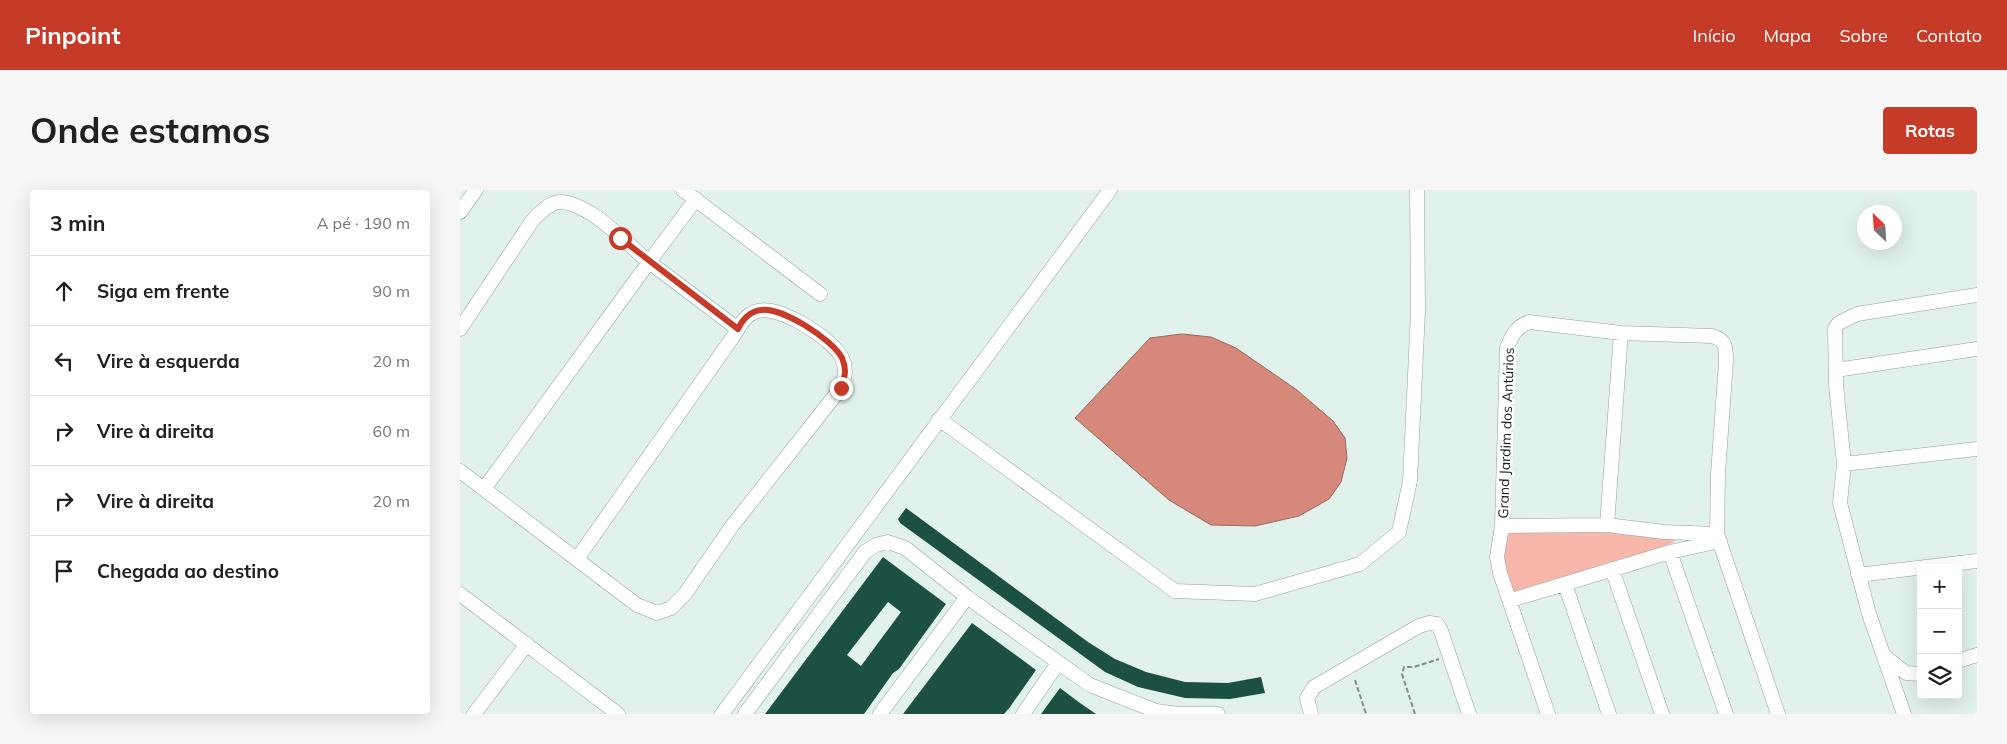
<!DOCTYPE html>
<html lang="pt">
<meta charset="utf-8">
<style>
body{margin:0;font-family:Mulish,sans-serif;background:#f6f6f6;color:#202124}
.controls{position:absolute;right:15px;bottom:15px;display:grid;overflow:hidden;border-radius:5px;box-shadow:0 5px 20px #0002}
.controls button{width:45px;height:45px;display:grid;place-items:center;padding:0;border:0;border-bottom:1px solid #e0e0e0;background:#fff;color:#202124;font:25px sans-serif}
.compass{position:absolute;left:1397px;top:15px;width:45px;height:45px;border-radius:50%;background:#fff;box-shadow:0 5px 20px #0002;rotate:335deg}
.stop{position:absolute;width:15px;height:15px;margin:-11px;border:4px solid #c63a28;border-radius:50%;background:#fff}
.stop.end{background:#c63a28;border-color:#fff;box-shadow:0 1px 5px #0008}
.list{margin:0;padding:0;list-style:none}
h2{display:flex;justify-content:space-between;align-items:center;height:65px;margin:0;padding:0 20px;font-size:21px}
h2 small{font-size:16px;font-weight:400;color:#757577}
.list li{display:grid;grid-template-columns:32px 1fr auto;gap:15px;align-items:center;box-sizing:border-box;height:70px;padding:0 20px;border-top:1px solid #e0e0e0}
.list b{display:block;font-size:19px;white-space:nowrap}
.list em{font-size:16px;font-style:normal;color:#757577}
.icon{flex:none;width:28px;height:28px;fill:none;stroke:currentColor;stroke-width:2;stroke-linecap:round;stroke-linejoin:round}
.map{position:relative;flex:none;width:1517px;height:524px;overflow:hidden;border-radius:5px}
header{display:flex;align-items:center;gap:30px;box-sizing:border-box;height:70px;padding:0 25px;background:#c63a28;color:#fff}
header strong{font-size:24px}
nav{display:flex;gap:28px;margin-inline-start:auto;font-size:18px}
.intro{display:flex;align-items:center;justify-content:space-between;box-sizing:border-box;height:120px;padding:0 30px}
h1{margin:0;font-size:35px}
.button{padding:12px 22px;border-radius:5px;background:#c63a28;color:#fff;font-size:18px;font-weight:700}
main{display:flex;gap:30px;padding:0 30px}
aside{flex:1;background:#fff;border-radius:5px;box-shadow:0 5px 20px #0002}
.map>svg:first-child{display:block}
.green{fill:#f8b7ab}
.water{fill:#d6887a;stroke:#9c685d}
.building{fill:#1c5043;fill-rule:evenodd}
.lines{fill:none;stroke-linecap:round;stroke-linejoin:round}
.minor-casing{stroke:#92a29d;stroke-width:15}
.path{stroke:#838e8b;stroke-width:2;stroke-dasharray:5 2.5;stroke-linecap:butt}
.minor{stroke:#fff;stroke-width:14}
.route{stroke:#c63a28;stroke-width:6}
.labels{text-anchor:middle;stroke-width:5;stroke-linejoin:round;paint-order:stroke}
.street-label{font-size:14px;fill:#161c1a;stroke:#fff}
</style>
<header>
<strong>Pinpoint</strong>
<nav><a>Início</a><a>Mapa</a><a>Sobre</a><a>Contato</a></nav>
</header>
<div class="intro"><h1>Onde estamos</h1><a class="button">Rotas</a></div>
<main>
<aside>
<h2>3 min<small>A pé · 190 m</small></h2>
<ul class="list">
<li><svg class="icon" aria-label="ahead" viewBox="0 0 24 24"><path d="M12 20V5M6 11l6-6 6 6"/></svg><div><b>Siga em frente</b></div><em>90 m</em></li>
<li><svg class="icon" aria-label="left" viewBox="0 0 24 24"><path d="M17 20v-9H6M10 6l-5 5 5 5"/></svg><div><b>Vire à esquerda</b></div><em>20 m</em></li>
<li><svg class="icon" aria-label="right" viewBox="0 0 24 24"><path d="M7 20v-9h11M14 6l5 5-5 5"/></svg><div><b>Vire à direita</b></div><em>60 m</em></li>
<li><svg class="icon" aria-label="right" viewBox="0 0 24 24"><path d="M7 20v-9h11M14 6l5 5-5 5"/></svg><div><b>Vire à direita</b></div><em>20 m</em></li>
<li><svg class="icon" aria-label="arrive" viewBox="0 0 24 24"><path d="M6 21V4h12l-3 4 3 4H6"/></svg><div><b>Chegada ao destino</b></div></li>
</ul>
</aside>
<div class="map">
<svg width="1517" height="524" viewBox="0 0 1517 524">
<rect width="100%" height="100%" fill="#e1f1ec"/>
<path class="green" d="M 1059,337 L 1213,346 L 1215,350 L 1213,353 L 1064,403 L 1054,402 C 1040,383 1033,349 1059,337 Z"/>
<path class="water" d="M 722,144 L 751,147 L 776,158 L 837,200 L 873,231 L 885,248 L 887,268 L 881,292 L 869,309 L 839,326 L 795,336 L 751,335 L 709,310 L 615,228 L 690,148 Z"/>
<path class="building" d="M 446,318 L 628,452 L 655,469 L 686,482 L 725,492 L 768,493 L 801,487 L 805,503 L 770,509 L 725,508 L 678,497 L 645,482 L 440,333 L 438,329 Z
M 423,367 L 486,414 L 439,479 L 433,483 L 404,524 L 305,524 ZM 428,412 L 441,422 L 401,476 L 387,465 Z
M 512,433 L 576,480 L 550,517 L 544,524 L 443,524 Z
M 600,498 L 620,513 L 636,524 L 581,524 Z"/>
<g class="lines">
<g class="minor-casing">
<path id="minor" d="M 223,0 L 360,104
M 0,22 L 16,0
M 0,139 L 72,31 C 79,24 89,12 100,12 C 129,12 167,54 189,72 L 236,9
M 1376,180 L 1517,159
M 479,229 L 715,401 L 795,404 L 900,374 L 939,342 L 950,291 L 958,121 L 957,0
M 1384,274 L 1517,259
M 0,281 L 177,415 L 197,423 L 211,418 L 225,404 L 272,336 L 381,198 C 385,187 387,179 382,168 C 373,149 320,115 298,121 C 286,124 281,133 275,144 L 117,369
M 24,299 L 189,72 L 278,139
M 1147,335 L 1161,143
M 1042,336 L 1147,335 L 1204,342 L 1257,344
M 1210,362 L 1266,524
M 1152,379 L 1202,524
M 1398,385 L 1517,371
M 1105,394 L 1149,524
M 0,404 L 158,524
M 1051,410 L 1210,362 L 1260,351
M 1424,466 L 1446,483 L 1461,484
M 1498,471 L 1517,465
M 14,524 L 67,454
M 262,524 L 650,0
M 285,524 L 405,362 L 416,355 L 428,352 L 445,358 L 507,407 L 630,495 L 696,521 L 719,524 L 758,524
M 420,524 L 507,407
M 563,524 L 598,473
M 851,524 L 847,508 L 854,497 L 959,436 L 969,433 L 977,434 L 981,441 L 1009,524
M 1088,524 L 1040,383 L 1037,367 L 1042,336 L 1047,158 C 1052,145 1056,137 1069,132 L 1161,143 L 1252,146 C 1266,150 1266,157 1266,171 L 1258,284 L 1257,344 L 1318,524
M 1444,524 L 1409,424 L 1380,313 L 1384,274 L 1376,195 L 1375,138 L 1379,133 L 1397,124 L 1517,105"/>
</g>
<path class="path" d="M 895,490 L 906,524
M 955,524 L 942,484 L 944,477 L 954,477 L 979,469"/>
<use href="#minor" class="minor"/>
</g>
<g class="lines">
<path class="route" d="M 160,48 L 278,139 C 282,130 290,121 301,120 C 322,117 372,149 382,168 C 387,179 385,187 381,198"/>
</g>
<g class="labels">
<g class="street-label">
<text transform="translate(1046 243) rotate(-88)" y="5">Grand Jardim dos Antúrios</text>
</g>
</g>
</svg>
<div class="controls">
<button>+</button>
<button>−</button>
<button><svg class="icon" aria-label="layers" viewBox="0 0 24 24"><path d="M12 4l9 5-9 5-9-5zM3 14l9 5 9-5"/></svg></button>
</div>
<svg class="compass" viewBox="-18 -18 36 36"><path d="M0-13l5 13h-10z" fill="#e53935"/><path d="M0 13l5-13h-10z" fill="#757577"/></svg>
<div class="stop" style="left:160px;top:48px"></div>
<div class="stop end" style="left:381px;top:198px"></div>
</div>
</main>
